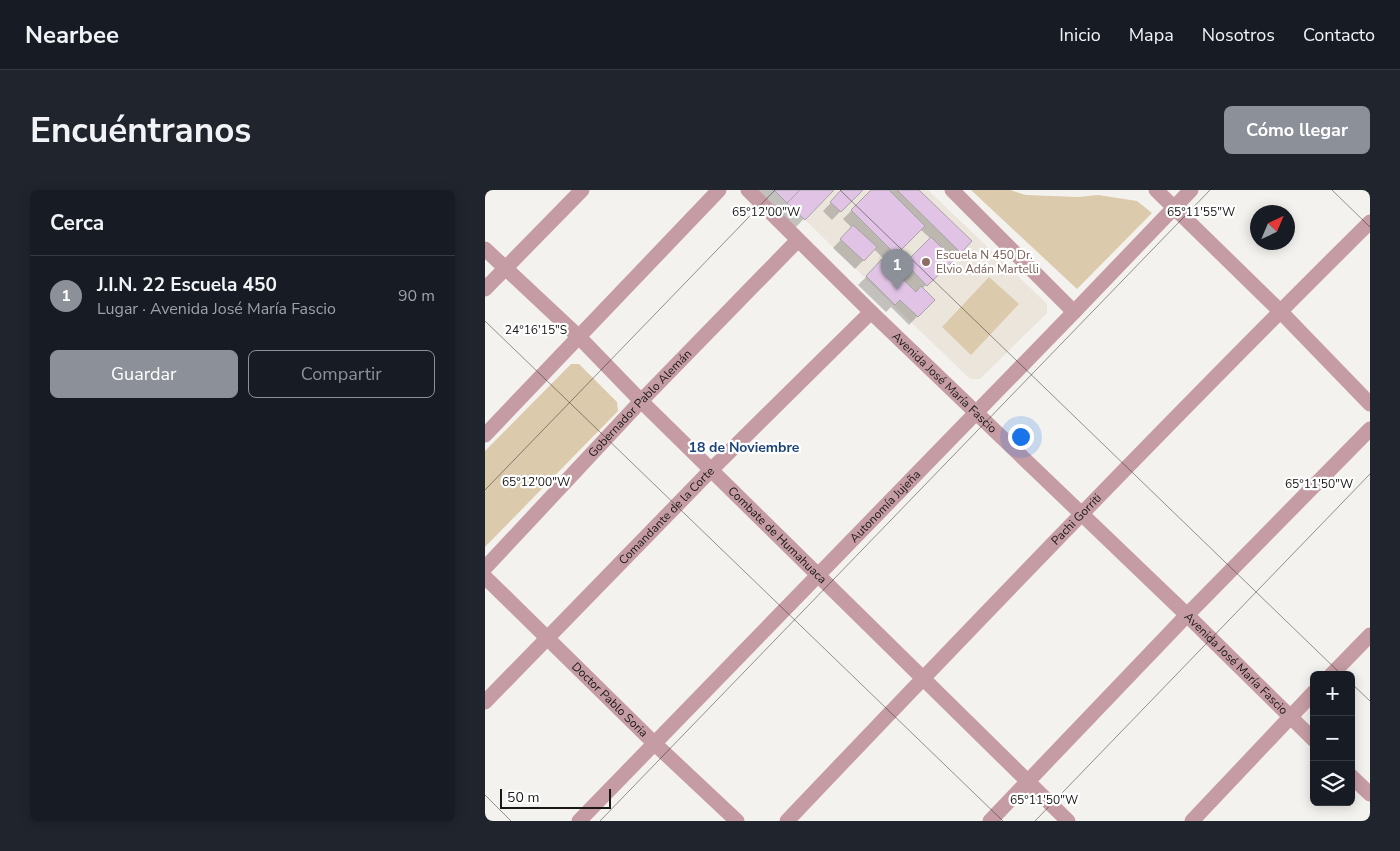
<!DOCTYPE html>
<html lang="es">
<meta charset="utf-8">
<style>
body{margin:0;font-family:"Nunito Sans",sans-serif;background:#20242c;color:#f1f3f6}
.controls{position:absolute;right:15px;bottom:15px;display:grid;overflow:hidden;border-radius:8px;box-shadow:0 2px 12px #0003}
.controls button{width:45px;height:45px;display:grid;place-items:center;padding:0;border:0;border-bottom:1px solid #363941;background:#171b24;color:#f1f3f6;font:25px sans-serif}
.compass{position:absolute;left:765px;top:15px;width:45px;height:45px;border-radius:50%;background:#171b24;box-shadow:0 2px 12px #0003;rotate:44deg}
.scale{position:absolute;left:15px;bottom:12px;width:111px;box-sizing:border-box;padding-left:5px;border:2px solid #191817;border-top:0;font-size:14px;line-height:18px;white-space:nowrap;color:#191817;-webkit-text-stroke:4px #fff;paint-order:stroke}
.you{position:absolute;left:535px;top:246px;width:18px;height:18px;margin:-12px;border:4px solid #fff;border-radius:50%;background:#1a73e8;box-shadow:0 0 0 8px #1a73e833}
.badge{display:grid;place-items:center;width:32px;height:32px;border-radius:50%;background:#8c9099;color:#fff;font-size:16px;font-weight:700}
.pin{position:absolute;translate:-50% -41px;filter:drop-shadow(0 1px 2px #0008)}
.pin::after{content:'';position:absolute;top:26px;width:18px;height:15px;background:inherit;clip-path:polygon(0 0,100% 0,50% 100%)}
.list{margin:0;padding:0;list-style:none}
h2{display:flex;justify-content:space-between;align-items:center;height:65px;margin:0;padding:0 20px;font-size:21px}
h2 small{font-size:16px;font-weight:400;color:#9ea1a6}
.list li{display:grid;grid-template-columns:32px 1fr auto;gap:15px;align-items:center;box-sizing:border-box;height:80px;padding:0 20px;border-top:1px solid #363941}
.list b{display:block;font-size:19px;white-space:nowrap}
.list p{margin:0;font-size:16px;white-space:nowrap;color:#9ea1a6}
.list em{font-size:16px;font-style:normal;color:#9ea1a6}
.actions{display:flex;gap:10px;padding:15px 20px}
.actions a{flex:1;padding:11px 0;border:1px solid #8c9099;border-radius:8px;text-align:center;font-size:18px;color:#8c9099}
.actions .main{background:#8c9099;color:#fff}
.icon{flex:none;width:28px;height:28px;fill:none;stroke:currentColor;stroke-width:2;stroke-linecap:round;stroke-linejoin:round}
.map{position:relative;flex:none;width:885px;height:631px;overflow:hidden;border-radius:8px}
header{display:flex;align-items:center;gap:30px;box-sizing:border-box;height:70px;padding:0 25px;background:#171b24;border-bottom:1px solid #363941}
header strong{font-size:24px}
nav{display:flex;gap:28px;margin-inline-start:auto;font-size:18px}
.intro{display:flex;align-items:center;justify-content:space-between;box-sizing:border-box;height:120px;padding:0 30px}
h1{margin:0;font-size:35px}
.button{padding:12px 22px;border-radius:8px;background:#8c9099;color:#fff;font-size:18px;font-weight:700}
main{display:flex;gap:30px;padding:0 30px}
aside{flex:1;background:#171b24;border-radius:8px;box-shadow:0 2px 12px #0003}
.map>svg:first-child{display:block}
.built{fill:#ece5db}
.green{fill:#dccaad}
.shadow{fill:#0003;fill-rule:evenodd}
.building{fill:#e1c4e5;stroke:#a6a3a7}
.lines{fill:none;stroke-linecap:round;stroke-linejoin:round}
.minor{stroke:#c69ca4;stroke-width:15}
.ticks{fill:none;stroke:#191817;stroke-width:1;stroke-opacity:0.45}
.education-dot{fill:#8d6e63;stroke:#fff;stroke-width:2}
.labels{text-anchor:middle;stroke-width:4.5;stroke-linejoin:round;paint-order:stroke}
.education-label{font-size:12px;fill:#785e54;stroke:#fff;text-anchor:start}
.street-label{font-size:12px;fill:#191817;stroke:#fff}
.neighbourhood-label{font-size:14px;font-weight:bold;fill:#1d4479;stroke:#fff}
.ticks-label{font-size:12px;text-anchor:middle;fill:#191817;stroke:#fff;stroke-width:4.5;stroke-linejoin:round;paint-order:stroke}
</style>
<header>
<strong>Nearbee</strong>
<nav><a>Inicio</a><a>Mapa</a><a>Nosotros</a><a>Contacto</a></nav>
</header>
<div class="intro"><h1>Encuéntranos</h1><a class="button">Cómo llegar</a></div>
<main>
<aside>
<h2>Cerca<small></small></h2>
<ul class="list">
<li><span class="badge">1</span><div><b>J.I.N. 22 Escuela 450</b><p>Lugar · Avenida José María Fascio</p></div><em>90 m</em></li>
</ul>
<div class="actions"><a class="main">Guardar</a><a>Compartir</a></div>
</aside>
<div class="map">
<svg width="885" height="631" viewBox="0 0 885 631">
<rect width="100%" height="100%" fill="#f4f2ee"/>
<path class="built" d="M 349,0 L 443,0 L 562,114 L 562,123 L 495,189 L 485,189 L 320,30 Z"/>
<path class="green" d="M 486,0 L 525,0 L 541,5 L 593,7 L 613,5 L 652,11 L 667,23 L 592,99 Z
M 504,87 L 534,114 L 486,165 L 457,137 Z
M 86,174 L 94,174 L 132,212 L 133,221 L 0,357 L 0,261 Z"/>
<path class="shadow" d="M 266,0 L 347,0 L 308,40 Z
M 358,0 L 376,0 L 347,30 L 338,21 Z
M 387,0 L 432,0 L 485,51 L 437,99 L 448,110 L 424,135 L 406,117 L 401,122 L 373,95 L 399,69 L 389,59 L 370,79 L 348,58 L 367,38 L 358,29 ZM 435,39 L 446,49 L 411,84 L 401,74 Z"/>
<path class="building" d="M 289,0 L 315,0 L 302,13 Z
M 315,0 L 349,0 L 320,30 L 302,13 Z
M 356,0 L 378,0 L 356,22 L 345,12 Z
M 386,0 L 404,0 L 440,36 L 411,65 L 366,20 Z
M 412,0 L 434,0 L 487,51 L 476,63 Z
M 368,35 L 392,57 L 379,71 L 355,49 Z
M 446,47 L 469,70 L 442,96 L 420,73 Z
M 397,69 L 431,102 L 436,96 L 450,110 L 433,127 L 415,110 L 410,115 L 381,86 Z"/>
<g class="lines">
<g class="minor">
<path id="s1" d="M 263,0 L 386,122 L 702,425 L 829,550"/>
<path d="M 467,0 L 589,122"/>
<path d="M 671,0 L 795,121 L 885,214"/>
<path id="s2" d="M 0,59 L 94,147 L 156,211 L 583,631"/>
<path d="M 0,99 L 97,0"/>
<path d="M 0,245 L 234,0"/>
<path id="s3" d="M 0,378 L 156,211 L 313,50"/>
<path id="s4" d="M 0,387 L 170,554 L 252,631"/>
<path d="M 846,485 L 885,445"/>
<path id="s5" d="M 0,512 L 226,280 L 386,122"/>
<path d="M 866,586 L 885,604"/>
<path id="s6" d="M 94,631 L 589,122 L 706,0"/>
<path id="s7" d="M 302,631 C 494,429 687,228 885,32"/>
<path d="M 505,631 L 702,425 L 885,239"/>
<path d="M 707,631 L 829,502"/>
</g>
</g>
<path class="ticks" d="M 355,0 L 857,485M 847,0 L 885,37M 0,131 L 518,631M 0,300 L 290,0M 866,493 L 885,511M 0,605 L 26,631M 115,631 L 725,0M 550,631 L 885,284"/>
<circle class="education-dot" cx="441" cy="72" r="5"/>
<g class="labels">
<g class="education-label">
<text x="451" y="69">Escuela N 450 Dr.<tspan x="451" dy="14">Elvio Adán Martelli</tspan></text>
</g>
<g class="street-label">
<text dy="4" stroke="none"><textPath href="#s1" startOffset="275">Avenida José María Fascio</textPath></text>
<text dy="4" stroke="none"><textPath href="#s3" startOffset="226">Gobernador Pablo Alemán</textPath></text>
<text dy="4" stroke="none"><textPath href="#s6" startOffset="439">Autonomía Jujeña</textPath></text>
<text dy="4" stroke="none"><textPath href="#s5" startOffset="260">Comandante de la Corte</textPath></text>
<text dy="4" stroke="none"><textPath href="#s7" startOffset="418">Pachi Gorriti</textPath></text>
<text dy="4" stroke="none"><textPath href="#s2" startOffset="409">Combate de Humahuaca</textPath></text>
<text dy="4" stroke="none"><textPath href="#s1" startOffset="680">Avenida José María Fascio</textPath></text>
<text dy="4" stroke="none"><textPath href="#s4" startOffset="175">Doctor Pablo Soria</textPath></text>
</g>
<g class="neighbourhood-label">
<text x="259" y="262">18 de Noviembre</text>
</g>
</g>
<g class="ticks-label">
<text x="281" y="26">65°12'00"W</text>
<text x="716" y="26">65°11'55"W</text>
<text x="51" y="144">24°16'15"S</text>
<text x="51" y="296">65°12'00"W</text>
<text x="834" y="298">65°11'50"W</text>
<text x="559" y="614">65°11'50"W</text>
</g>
</svg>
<div class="controls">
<button>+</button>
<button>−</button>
<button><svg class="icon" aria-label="layers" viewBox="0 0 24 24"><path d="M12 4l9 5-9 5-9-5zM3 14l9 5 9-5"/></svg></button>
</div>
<svg class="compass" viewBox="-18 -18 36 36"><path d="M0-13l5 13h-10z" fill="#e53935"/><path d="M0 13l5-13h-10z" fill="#9ea1a6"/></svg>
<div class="scale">50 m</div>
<div class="you"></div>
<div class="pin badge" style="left:412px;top:100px">1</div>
</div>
</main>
